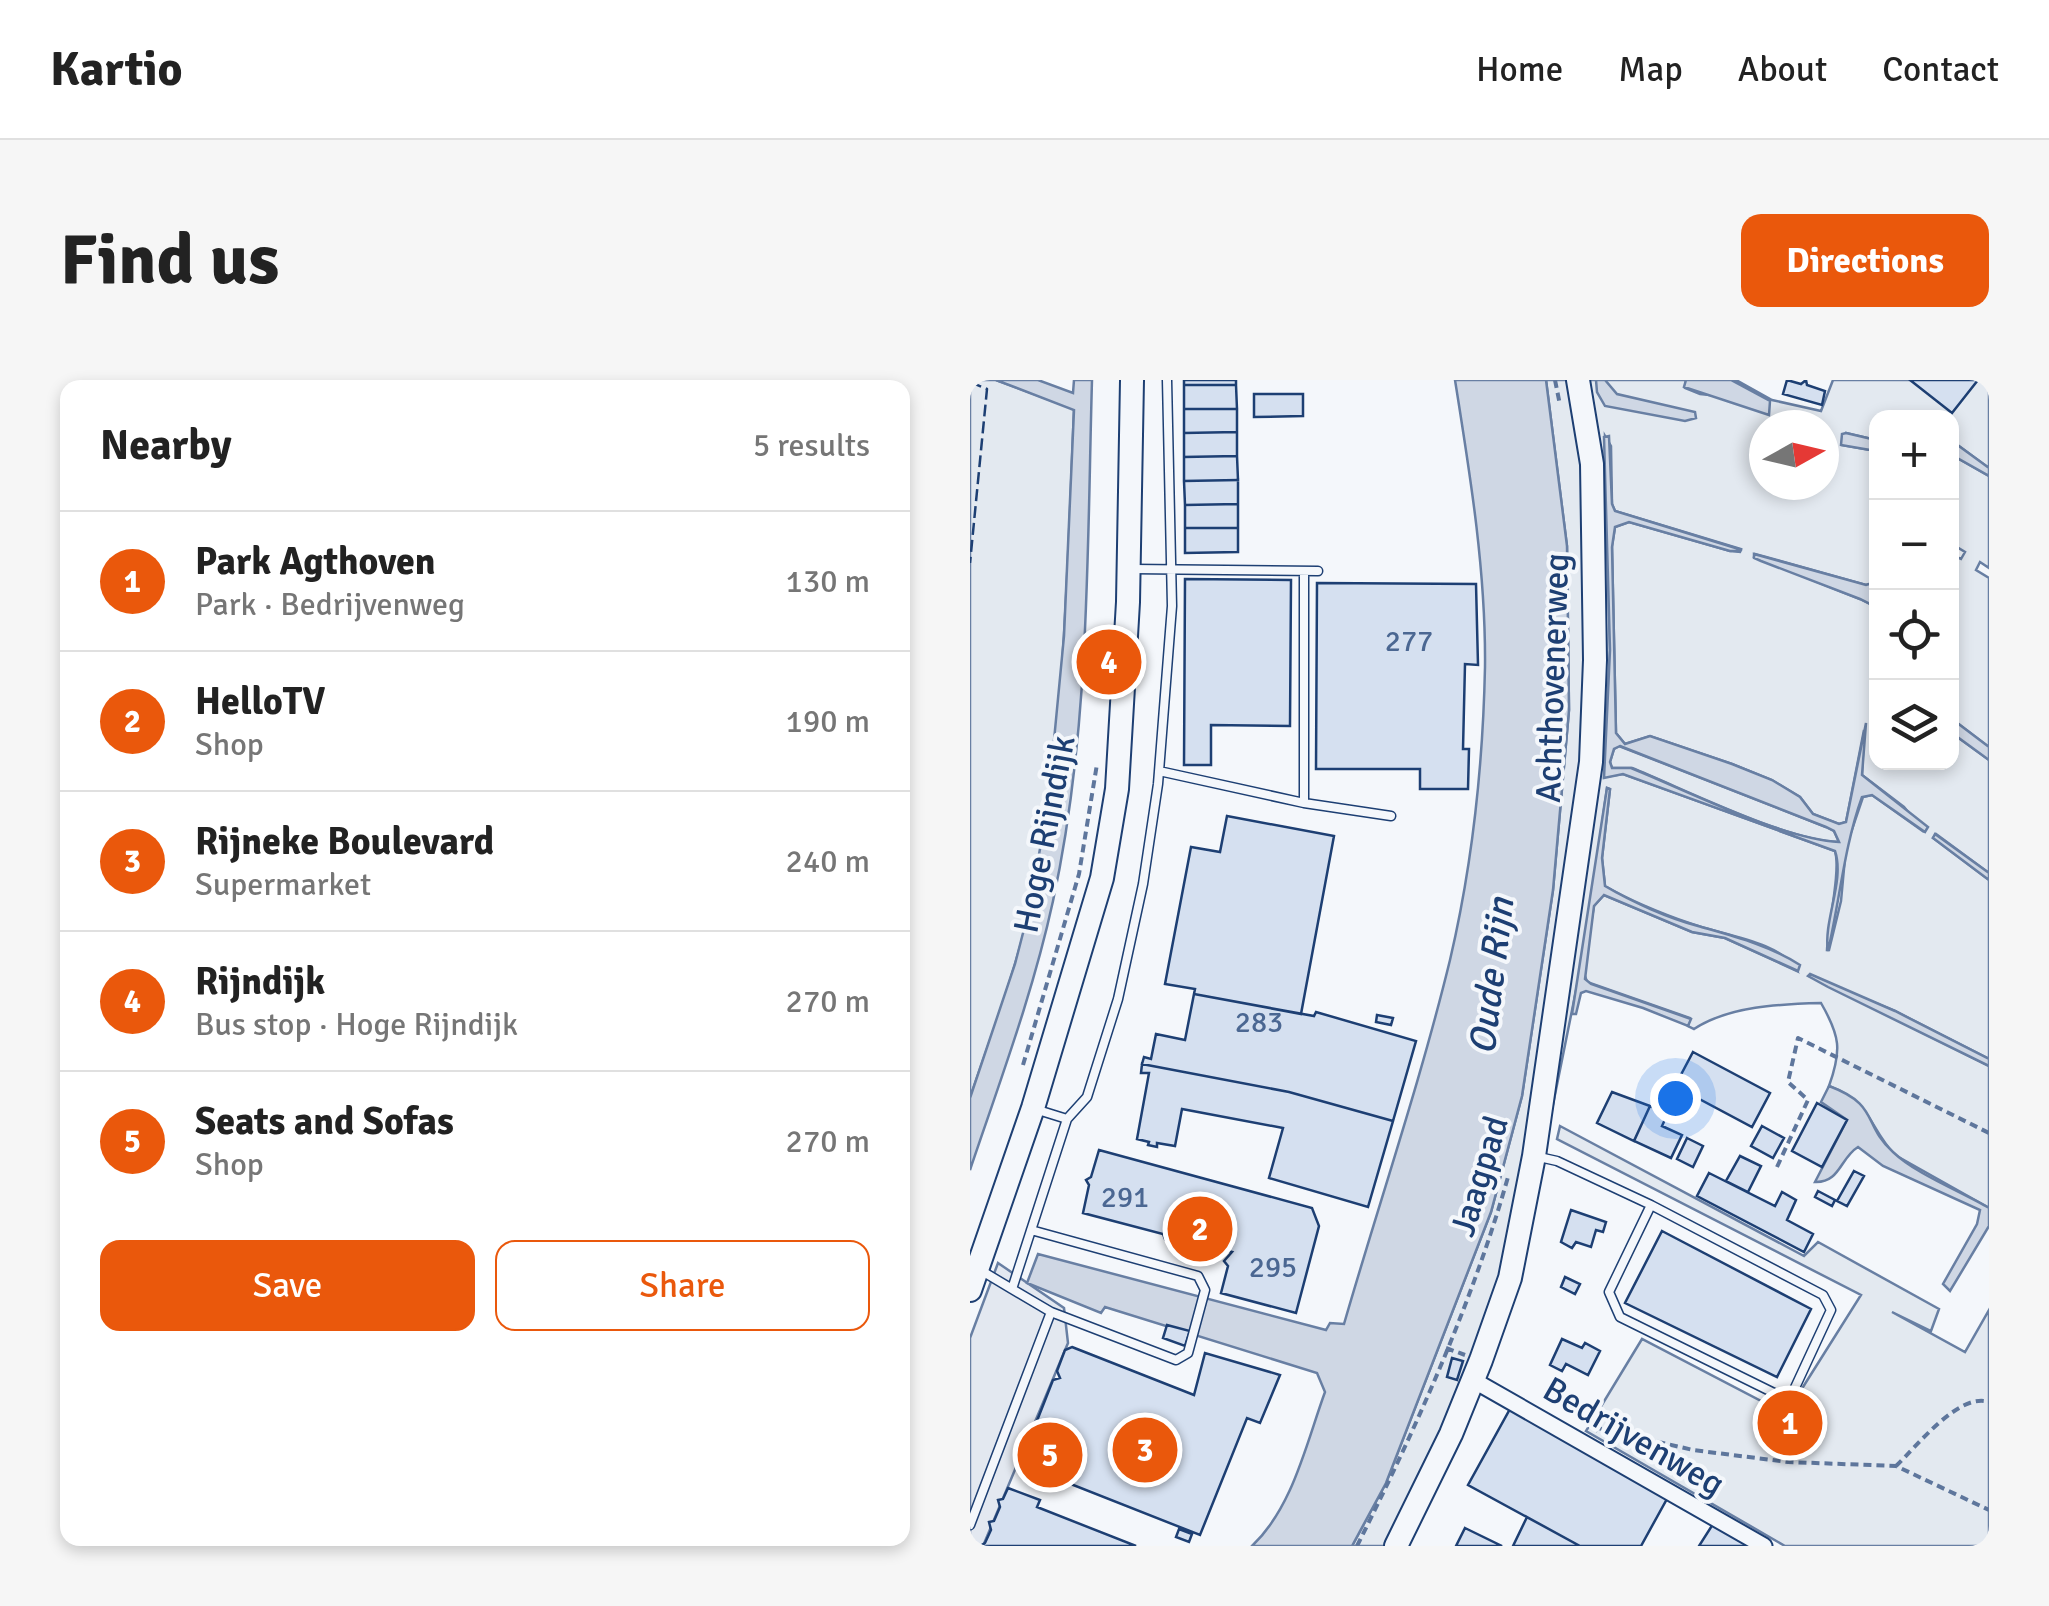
<!DOCTYPE html>
<meta charset="utf-8">
<style>
body{margin:0;font-family:Signika,sans-serif;background:#f6f6f6;color:#222}
.controls{position:absolute;right:30px;top:30px;display:grid;overflow:hidden;border-radius:20px;box-shadow:0 5px 15px #0003}
.controls button{width:90px;height:90px;display:grid;place-items:center;padding:0;border:0;border-bottom:2px solid #e0e0e0;background:#fff;color:#222;font:50px sans-serif}
.compass{position:absolute;left:779px;top:30px;width:90px;height:90px;border-radius:50%;background:#fff;box-shadow:0 5px 15px #0003;rotate:82deg}
.you{position:absolute;left:705px;top:718px;width:35px;height:35px;margin:-25px;border:8px solid #fff;border-radius:50%;background:#1a73e8;box-shadow:0 0 0 15px #1a73e833}
.badge{display:grid;place-items:center;width:65px;height:65px;border-radius:50%;background:#ea580c;color:#fff;font-size:32px;font-weight:700}
.pin{position:absolute;translate:-50% -50%;border:5px solid #fff;box-shadow:0 2px 10px #0006}
.list{margin:0;padding:0;list-style:none}
h2{display:flex;justify-content:space-between;align-items:center;height:130px;margin:0;padding:0 40px;font-size:42px}
h2 small{font-size:32px;font-weight:400;color:#767676}
.list li{display:grid;grid-template-columns:65px 1fr auto;gap:30px;align-items:center;box-sizing:border-box;height:140px;padding:0 40px;border-top:2px solid #e0e0e0}
.list b{display:block;font-size:38px;white-space:nowrap}
.list p{margin:0;font-size:32px;white-space:nowrap;color:#767676}
.list em{font-size:32px;font-style:normal;color:#767676}
.actions{display:flex;gap:20px;padding:30px 40px}
.actions a{flex:1;padding:22px 0;border:2px solid #ea580c;border-radius:20px;text-align:center;font-size:35px;color:#ea580c}
.actions .main{background:#ea580c;color:#fff}
.icon{flex:none;width:55px;height:55px;fill:none;stroke:currentColor;stroke-width:2;stroke-linecap:round;stroke-linejoin:round}
.map{position:relative;flex:none;width:1019px;height:1166px;overflow:hidden;border-radius:20px}
header{display:flex;align-items:center;gap:60px;box-sizing:border-box;height:140px;padding:0 50px;background:#fff;border-bottom:2px solid #e0e0e0}
header strong{font-size:48px}
nav{display:flex;gap:55px;margin-inline-start:auto;font-size:35px}
.intro{display:flex;align-items:center;justify-content:space-between;box-sizing:border-box;height:240px;padding:0 60px}
h1{margin:0;font-size:70px}
.button{padding:25px 45px;border-radius:20px;background:#ea580c;color:#fff;font-size:35px;font-weight:700}
main{display:flex;gap:60px;padding:0 60px}
aside{flex:1;background:#fff;border-radius:20px;box-shadow:0 5px 15px #0003}
.map>svg:first-child{display:block}
.green{fill:#e3e9f0;stroke:#687fa3;stroke-width:2.5;fill-rule:evenodd}
.parking{fill:#e3e8f0;stroke:#687fa3;stroke-width:2.5}
.water{fill:#cfd7e4;stroke:#687fa3;stroke-width:2.5;fill-rule:evenodd}
.building{fill:#d5e0f0;stroke:#1d3f73;stroke-width:2.5}
.lines{fill:none;stroke-linecap:round;stroke-linejoin:round}
.lane-casing{stroke:#1d3f73;stroke-width:11}
.street-casing{stroke:#1d3f73;stroke-width:19}
.secondary-casing{stroke:#1d3f73;stroke-width:26}
.path{stroke:#5e769c;stroke-width:4;stroke-dasharray:8 5;stroke-linecap:butt}
.lane{stroke:#f4f7fb;stroke-width:8}
.street{stroke:#f4f7fb;stroke-width:15}
.secondary{stroke:#f4f7fb;stroke-width:22}
.fence{stroke:#1d3f73;stroke-width:2.5;stroke-dasharray:12 5;stroke-linecap:butt}
.labels{text-anchor:middle;stroke-width:8;stroke-linejoin:round;paint-order:stroke}
.number-label{font-size:30px;fill:#4b6792}
.street-label{font-size:35px;fill:#1d3f73;stroke:#f4f7fb}
.water-label{font-size:38px;font-style:italic;fill:#1d3f73;stroke:#f4f7fb}
</style>
<header>
<strong>Kartio</strong>
<nav><a>Home</a><a>Map</a><a>About</a><a>Contact</a></nav>
</header>
<div class="intro"><h1>Find us</h1><a class="button">Directions</a></div>
<main>
<aside>
<h2>Nearby<small>5 results</small></h2>
<ul class="list">
<li><span class="badge">1</span><div><b>Park Agthoven</b><p>Park · Bedrijvenweg</p></div><em>130 m</em></li>
<li><span class="badge">2</span><div><b>HelloTV</b><p>Shop</p></div><em>190 m</em></li>
<li><span class="badge">3</span><div><b>Rijneke Boulevard</b><p>Supermarket</p></div><em>240 m</em></li>
<li><span class="badge">4</span><div><b>Rijndijk</b><p>Bus stop · Hoge Rijndijk</p></div><em>270 m</em></li>
<li><span class="badge">5</span><div><b>Seats and Sofas</b><p>Shop</p></div><em>270 m</em></li>
</ul>
<div class="actions"><a class="main">Save</a><a>Share</a></div>
</aside>
<div class="map">
<svg width="1019" height="1166" viewBox="0 0 1019 1166">
<rect width="100%" height="100%" fill="#f4f7fb"/>
<path class="green" d="M 0,0 L 26,0 L 104,29 C 97,194 95,360 61,522 C 47,588 22,653 0,718 Z
M 576,0 L 716,0 L 715,8 L 730,14 L 800,21 L 761,0 L 766,0 L 802,20 L 851,31 L 863,0 L 1019,0 L 1019,88 L 982,61 L 982,38 L 906,38 L 906,60 L 876,53 L 872,65 L 906,71 L 906,202 L 896,205 L 796,177 L 785,174 L 784,177 L 890,219 L 900,224 L 905,233 L 903,308 L 906,309 L 906,382 L 982,382 L 982,353 L 1019,380 L 1019,493 L 966,454 L 963,458 L 1019,500 L 1019,679 L 925,631 L 839,596 L 1019,686 L 1019,828 L 925,775 C 897,745 903,723 859,706 C 872,670 870,656 851,623 C 810,624 759,626 724,649 L 718,646 L 720,638 L 617,602 L 613,590 L 624,526 L 634,515 L 722,552 L 755,558 L 827,591 C 811,561 752,555 722,544 C 693,534 661,521 635,506 L 632,478 L 640,409 L 637,408 L 615,566 L 551,883 L 432,1166 L 382,1166 L 416,1103 L 521,832 L 552,716 L 583,510 L 599,330 L 597,166 ZM 794,45 L 854,45 L 854,105 L 794,105 ZM 635,56 L 641,66 L 642,124 L 645,131 L 771,169 L 770,172 L 760,171 L 659,142 L 645,147 L 642,166 L 646,353 L 655,364 L 680,356 L 762,384 L 802,400 L 830,417 L 843,434 L 869,444 L 876,442 L 894,350 L 892,395 L 934,427 L 954,452 L 902,415 L 893,417 L 876,467 L 871,521 L 859,570 L 857,570 C 858,546 871,490 865,471 L 653,394 L 634,397 L 640,270 Z
M 982,75 L 1019,96 L 1019,188 L 1010,182 L 1006,190 L 1019,198 L 1019,367 L 982,339 L 982,175 L 991,179 L 995,172 L 982,164 Z
M 649,366 L 856,447 L 864,451 L 869,462 C 817,461 714,409 662,388 L 642,388 L 640,382 L 644,369 Z
M 590,746 L 834,876 L 848,862 L 969,929 L 961,951 L 922,932 L 995,972 L 1019,930 L 1019,1166 L 815,1166 L 616,1051 L 672,959 L 816,1034 L 891,915 L 587,759 Z"/>
<path class="parking" d="M 28,883 L 94,928 L 98,963 L 13,1166 L 0,1166 L 0,958 Z"/>
<path class="water" d="M 26,0 L 68,0 L 103,13 L 104,0 L 122,0 C 117,174 120,351 83,521 C 63,613 30,701 0,790 L 0,718 L 45,584 L 60,526 L 78,423 L 94,256 L 104,30 Z
M 485,0 L 576,0 L 597,166 L 599,330 L 583,510 L 552,716 L 521,832 L 416,1103 L 382,1166 L 282,1166 C 323,1127 336,1064 355,1012 L 347,993 L 135,927 L 131,933 L 57,903 L 68,874 L 356,950 L 360,943 L 374,944 C 409,823 450,703 480,580 C 502,486 513,383 515,287 C 516,191 500,94 485,0 Z
M 626,0 L 635,0 L 647,14 L 725,32 L 726,38 L 715,41 L 635,26 L 627,12 Z
M 716,0 L 761,0 L 800,21 L 799,35 L 714,7 Z
M 876,53 L 906,60 L 906,71 L 871,65 L 872,54 Z
M 639,56 L 642,124 L 645,131 L 772,170 L 760,171 L 659,142 L 645,147 L 642,167 L 646,353 L 655,364 L 680,356 L 762,384 L 802,400 L 830,417 L 843,434 L 869,444 L 876,442 L 896,343 L 892,395 L 958,447 L 955,452 L 902,415 L 892,417 C 874,467 870,519 858,571 C 853,541 875,501 865,471 L 653,394 L 634,398 L 640,270 L 634,57 ZM 650,366 L 856,447 L 864,451 L 869,462 C 812,459 718,411 661,388 L 642,388 L 640,382 L 644,369 Z
M 982,61 L 1019,88 L 1019,96 L 982,75 Z
M 784,174 L 896,205 L 906,202 L 906,237 L 900,224 L 890,219 L 791,181 L 784,178 Z
M 982,339 L 1019,367 L 1019,380 L 982,353 Z
M 637,408 L 640,409 L 632,478 L 635,506 C 662,522 698,538 728,546 C 763,556 799,565 830,585 L 828,591 L 755,558 L 722,552 L 634,515 L 624,526 L 615,599 L 621,604 L 721,639 L 718,646 L 673,628 L 616,611 L 611,613 L 606,634 L 602,634 Z
M 965,454 L 1019,493 L 1019,500 L 963,458 Z
M 840,594 L 925,631 L 1019,679 L 1019,686 L 858,607 L 838,596 Z
M 859,706 C 910,725 892,744 923,772 C 946,794 990,811 1019,828 L 1019,846 L 980,911 L 973,904 L 1007,844 L 1010,830 L 913,786 L 888,767 C 870,778 870,803 845,802 L 877,740 L 851,722 Z"/>
<path class="building" d="M 214,0 L 266,0 L 266,5 L 214,5 Z
M 817,0 L 831,4 L 836,0 L 837,5 L 855,11 L 852,25 L 813,14 Z
M 940,0 L 1008,0 L 982,33 Z
M 214,5 L 266,5 L 267,29 L 214,29 Z
M 284,14 L 333,14 L 333,36 L 284,37 Z
M 214,29 L 267,29 L 267,52 L 214,53 Z
M 267,52 L 267,76 L 214,77 L 214,53 Z
M 267,76 L 268,100 L 214,101 L 214,77 Z
M 268,100 L 268,124 L 215,125 L 214,101 Z
M 268,124 L 268,148 L 215,148 L 215,125 Z
M 215,148 L 268,148 L 268,172 L 215,173 Z
M 215,199 L 321,200 L 320,346 L 241,345 L 241,385 L 214,385 Z
M 347,203 L 506,204 L 508,285 L 495,284 L 493,369 L 499,369 L 498,409 L 450,409 L 450,389 L 346,389 Z
M 257,436 L 364,456 L 331,634 L 224,614 L 225,609 L 195,604 L 221,467 L 250,472 Z
M 224,614 L 344,636 L 346,632 L 446,661 L 423,741 L 319,712 L 172,684 L 174,677 L 181,679 L 186,654 L 215,660 Z
M 407,635 L 423,638 L 421,645 L 406,642 Z
M 723,672 L 800,713 L 782,747 L 705,706 Z
M 172,684 L 319,712 L 423,741 L 398,827 L 299,798 L 313,748 L 212,729 L 205,766 L 187,763 L 187,767 L 178,765 L 179,762 L 167,759 L 179,693 L 171,693 Z
M 642,712 L 680,726 L 664,761 L 627,743 Z
M 847,723 L 877,740 L 852,787 L 822,771 Z
M 680,726 L 697,735 L 692,746 L 712,755 L 701,778 L 664,761 Z
M 792,746 L 814,758 L 803,778 L 781,766 Z
M 717,758 L 733,766 L 723,787 L 707,779 Z
M 129,770 L 342,828 L 349,846 L 326,933 L 251,913 L 258,886 L 254,881 L 262,872 L 202,856 L 195,859 L 193,854 L 113,833 L 119,805 L 116,800 L 121,797 Z
M 770,776 L 791,786 L 778,812 L 756,801 Z
M 884,791 L 894,796 L 877,826 L 867,821 Z
M 739,793 L 805,826 L 812,812 L 826,820 L 817,840 L 843,854 L 834,872 L 727,816 Z
M 848,811 L 865,820 L 862,826 L 845,817 Z
M 601,830 L 636,842 L 633,852 L 626,850 L 621,867 L 606,862 L 602,868 L 591,862 Z
M 692,851 L 841,929 L 807,997 L 655,923 Z
M 595,897 L 610,904 L 605,914 L 591,907 Z
M 197,945 L 220,951 L 215,966 L 193,958 Z
M 592,959 L 612,968 L 615,963 L 630,971 L 618,995 L 596,984 L 592,991 L 580,985 Z
M 102,967 L 224,1015 L 235,973 L 310,995 L 290,1043 L 277,1038 L 230,1155 L 50,1084 L 83,1000 L 90,998 L 87,991 L 95,970 Z
M 482,978 L 493,981 L 487,1000 L 477,997 Z
M 540,1029 L 698,1117 L 671,1166 L 610,1166 L 498,1105 Z
M 38,1108 L 70,1120 L 67,1127 L 166,1166 L 10,1166 L 15,1163 L 21,1150 L 19,1142 L 24,1141 L 30,1127 L 28,1120 L 33,1119 Z
M 557,1137 L 597,1159 L 610,1166 L 543,1166 Z
M 743,1144 L 778,1166 L 729,1166 Z
M 495,1148 L 532,1166 L 486,1166 Z
M 209,1149 L 222,1154 L 219,1162 L 206,1157 Z"/>
<g class="lines">
<g class="lane-casing">
<path id="lane" d="M 163,189 L 348,191
M 189,391 L 334,423 L 334,191
M 334,423 L 421,436
M 68,730 L 97,739
M 569,777 L 587,781 L 681,825 L 853,915 L 861,930 L 823,1012 L 806,1014 L 650,937 L 639,912 L 681,825
M 61,850 L 228,896 L 235,910 L 218,973 L 206,980 L 81,932
M 12,891 L 42,909
M 0,1145 L 81,932 L 42,909 L 97,739 L 117,717 L 148,619 L 173,504 L 188,404 L 202,226 L 197,0"/>
</g>
<g class="street-casing">
<path id="street" d="M 503,1000 L 794,1166"/>
</g>
<g class="secondary-casing">
<path id="secondary" d="M 0,910 L 63,728 L 132,498 L 147,409 L 158,222 L 162,0
M 426,1166 L 481,1054 L 511,980 L 540,898 L 564,776 L 621,382 L 625,280 L 622,84 L 608,0"/>
</g>
<path class="path" d="M 585,0 L 590,25
M 53,685 L 109,494 L 127,384
M 807,787 L 838,720 L 818,702 L 828,658 L 1019,753
M 476,968 L 495,975
M 625,1051 L 628,1048 L 723,1070 L 818,1082 L 926,1086 L 1019,1130
M 926,1086 C 947,1066 989,1012 1019,1022
M 387,1166 C 446,1048 502,924 538,797"/>
<use href="#lane" class="lane"/>
<use href="#street" class="street"/>
<use href="#secondary" class="secondary"/>
<path class="fence" d="M 0,2 L 17,9 L 0,183"/>
</g>
<g class="labels">
<g class="number-label">
<text x="439" y="271">277</text>
<text x="289" y="652">283</text>
<text x="155" y="827">291</text>
<text x="303" y="897">295</text>
</g>
<g class="street-label">
<text transform="translate(582 298) rotate(-88)" y="12">Achthovenerweg</text>
<text transform="translate(74 454) rotate(-79)" y="12">Hoge Rijndijk</text>
<text transform="translate(509 796) rotate(-73)" y="12">Jaagpad</text>
<text transform="translate(664 1056) rotate(30)" y="12">Bedrijvenweg</text>
</g>
<g class="water-label">
<text transform="translate(521 596) rotate(-83)" y="13">Oude Rijn</text>
</g>
</g>
</svg>
<div class="controls">
<button>+</button>
<button>−</button>
<button><svg class="icon" aria-label="locate" viewBox="0 0 24 24"><circle cx="12" cy="12" r="6"/><path d="M12 2v4M12 18v4M2 12h4M18 12h4"/></svg></button>
<button><svg class="icon" aria-label="layers" viewBox="0 0 24 24"><path d="M12 4l9 5-9 5-9-5zM3 14l9 5 9-5"/></svg></button>
</div>
<svg class="compass" viewBox="-18 -18 36 36"><path d="M0-13l5 13h-10z" fill="#e53935"/><path d="M0 13l5-13h-10z" fill="#767676"/></svg>
<div class="you"></div>
<div class="pin badge" style="left:820px;top:1043px">1</div>
<div class="pin badge" style="left:230px;top:849px">2</div>
<div class="pin badge" style="left:175px;top:1070px">3</div>
<div class="pin badge" style="left:139px;top:282px">4</div>
<div class="pin badge" style="left:80px;top:1075px">5</div>
</div>
</main>
